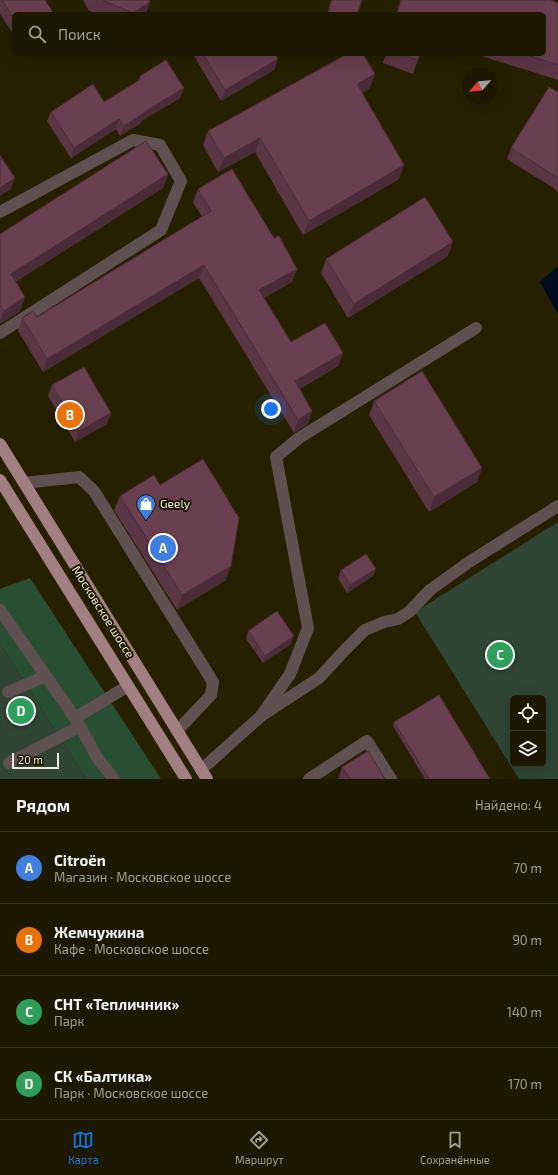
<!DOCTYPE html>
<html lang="ru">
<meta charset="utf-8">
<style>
body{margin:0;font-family:"Exo 2",sans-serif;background:#25210b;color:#f1f3f6}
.controls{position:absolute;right:12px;bottom:12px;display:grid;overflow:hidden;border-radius:6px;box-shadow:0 4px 16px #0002}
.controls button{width:36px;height:36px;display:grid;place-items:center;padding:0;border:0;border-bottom:1px solid #3a3723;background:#1c1801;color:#f1f3f6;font:20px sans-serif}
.compass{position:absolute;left:462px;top:68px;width:36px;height:36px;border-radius:50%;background:#1c1801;box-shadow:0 4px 16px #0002;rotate:242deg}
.scale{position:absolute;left:12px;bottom:10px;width:47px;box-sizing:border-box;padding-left:4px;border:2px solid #f2eedc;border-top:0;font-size:11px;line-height:14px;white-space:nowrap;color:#f2eedc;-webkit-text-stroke:3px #1d1600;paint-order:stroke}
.you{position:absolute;left:271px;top:409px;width:14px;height:14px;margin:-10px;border:3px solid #fff;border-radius:50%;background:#1a73e8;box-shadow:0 0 0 6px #1a73e833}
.badge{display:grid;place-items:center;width:26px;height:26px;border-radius:50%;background:#1a73e8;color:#fff;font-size:13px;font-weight:700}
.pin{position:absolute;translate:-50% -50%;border:2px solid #fff;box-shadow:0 1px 4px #0006}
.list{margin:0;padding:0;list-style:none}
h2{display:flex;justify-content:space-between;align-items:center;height:52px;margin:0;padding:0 16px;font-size:17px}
h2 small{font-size:13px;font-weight:400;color:#a0a099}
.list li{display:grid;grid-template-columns:26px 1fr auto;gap:12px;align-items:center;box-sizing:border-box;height:72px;padding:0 16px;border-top:1px solid #3a3723}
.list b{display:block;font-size:15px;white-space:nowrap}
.list p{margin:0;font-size:13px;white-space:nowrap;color:#a0a099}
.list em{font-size:13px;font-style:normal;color:#a0a099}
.icon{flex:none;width:22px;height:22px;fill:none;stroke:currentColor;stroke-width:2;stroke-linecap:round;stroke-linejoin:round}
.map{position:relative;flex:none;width:558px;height:779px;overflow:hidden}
.search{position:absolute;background:#1c1801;box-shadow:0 4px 16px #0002;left:12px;right:12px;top:12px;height:44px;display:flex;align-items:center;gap:10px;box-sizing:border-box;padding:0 14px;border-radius:6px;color:#a0a099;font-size:15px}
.sheet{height:340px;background:#1c1801}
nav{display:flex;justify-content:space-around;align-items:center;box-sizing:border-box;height:56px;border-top:1px solid #3a3723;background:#1c1801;font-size:11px;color:#a0a099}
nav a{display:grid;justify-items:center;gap:2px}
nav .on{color:#1a73e8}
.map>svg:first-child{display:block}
.green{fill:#2f4634;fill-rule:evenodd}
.forest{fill:#294f33}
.water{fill:#000d21}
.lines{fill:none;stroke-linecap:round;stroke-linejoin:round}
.minor{stroke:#615051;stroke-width:12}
.major{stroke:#a28082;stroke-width:12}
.wall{fill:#5b3645}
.shaded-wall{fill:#4a2c38}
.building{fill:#6a3f50;stroke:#4a2c38}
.labels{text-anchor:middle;stroke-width:4;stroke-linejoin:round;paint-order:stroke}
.poi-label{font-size:12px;fill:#f2eedc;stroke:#1d1600;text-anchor:start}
.street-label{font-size:12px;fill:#f2eedc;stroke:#1d1600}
</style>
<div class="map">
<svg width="558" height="779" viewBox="0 0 558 779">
<rect width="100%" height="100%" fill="#262001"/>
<path class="green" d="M 558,522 L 558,779 L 519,779 L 415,612 ZM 513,698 L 543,698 L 543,764 L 513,764 Z
M 0,643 L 86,779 L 0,779 Z"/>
<path class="forest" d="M 30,578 L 161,779 L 86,779 L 0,643 L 0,589 Z"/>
<path class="water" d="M 558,266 L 558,312 L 557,313 L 540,282 Z"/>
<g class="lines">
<path class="minor" d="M 0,212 L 133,140 L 160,145 L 181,181 L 161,230 L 0,333
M 24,483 L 79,477 L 94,491 L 213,682 L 211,695 L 177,731
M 0,610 L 75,718 L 98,759 L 114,779
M 8,692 L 46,676
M 261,716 L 290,674 L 308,628 L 276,457 L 299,438 L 476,328
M 75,718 L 128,686
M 9,763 L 79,727
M 201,770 L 261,716 L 319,678 L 344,651 L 365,630 L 384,622 L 398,619 L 409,612 L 430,590 L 469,562 L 558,506
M 309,779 L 367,741 L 391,779"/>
<path class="major" d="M 0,444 L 207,779
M 0,480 L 186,779"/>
</g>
<path class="wall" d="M 0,0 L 45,0 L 14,14 L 14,35 L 0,14 Z
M 83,0 L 149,0 L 146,14 L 97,14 L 89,11 Z
M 331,0 L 362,0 L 357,14 L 327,14 Z
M 401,0 L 550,0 L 558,3 L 558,80 L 475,54 L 544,54 L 544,14 L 396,14 Z
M 194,54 L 275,54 L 278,59 L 274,70 L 221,101 L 194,56 Z
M 386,54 L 420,54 L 413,74 L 383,63 Z
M 375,74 L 369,89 L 362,93 L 404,165 L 399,179 L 303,235 L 255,152 L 218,172 L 203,145 L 208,131 Z
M 140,76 L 184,88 L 180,98 L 141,121 L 141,123 L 120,136 L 116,129 L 71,158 L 47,121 L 51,112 L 104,102 L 138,81 Z
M 558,92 L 558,192 L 555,190 L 555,189 L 507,159 L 511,148 Z
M 168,174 L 163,188 L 15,282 L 20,311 L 0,324 L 0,234 Z
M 198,189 L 274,238 L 297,269 L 292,282 L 264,298 L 291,342 L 343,353 L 338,366 L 300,389 L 312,411 L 308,424 L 294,433 L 199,278 L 43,372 L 18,331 L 22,318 L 37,317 L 202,217 L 193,202 Z
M 448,256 L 348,318 L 321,273 L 326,259 Z
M 52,385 L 107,424 L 75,442 L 48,396 Z
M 374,401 L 482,468 L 477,482 L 429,512 L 369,415 Z
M 160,485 L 226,580 L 177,610 L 114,510 L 120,496 Z
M 376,569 L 373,576 L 347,593 L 338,578 L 341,570 Z
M 248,631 L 291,644 L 263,663 L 246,639 Z
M 394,722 L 490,779 L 425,779 L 393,726 Z
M 342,767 L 385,779 L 338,779 Z"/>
<path class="shaded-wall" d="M 150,2 L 146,14 L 133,14 L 133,13 Z
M 278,59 L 274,70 L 221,101 L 225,90 Z
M 375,74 L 369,89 L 351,99 L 357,84 Z
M 184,88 L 180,98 L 141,121 L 141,123 L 120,136 L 124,126 L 144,112 Z
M 119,119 L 116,129 L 71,158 L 74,148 Z
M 260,138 L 255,152 L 218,172 L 224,158 Z
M 404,165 L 399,179 L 303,235 L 309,221 Z
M 168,174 L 163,188 L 6,288 L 11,274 Z
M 15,178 L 11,189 L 0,196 L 0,188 Z
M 453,242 L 448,256 L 348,318 L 354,304 Z
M 204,265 L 199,278 L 43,372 L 47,359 Z
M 297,269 L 292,282 L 254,303 L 259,290 Z
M 25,297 L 20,311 L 0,324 L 0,322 L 4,311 Z
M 343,353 L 338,366 L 290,394 L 295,381 Z
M 312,411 L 308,424 L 294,433 L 298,420 Z
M 111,413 L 107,424 L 75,442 L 79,431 Z
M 482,468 L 477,482 L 429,512 L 434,497 Z
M 231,566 L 226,580 L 177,610 L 182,595 Z
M 376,569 L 373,576 L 347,593 L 350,585 Z
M 294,636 L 291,644 L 263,663 L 265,656 Z"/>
<path class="building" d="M 2,0 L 45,0 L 54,14 L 14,14 L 14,18 Z
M 102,0 L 149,0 L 150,2 L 133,13 Z
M 332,0 L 362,0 L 357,14 L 328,14 Z
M 401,0 L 550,0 L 558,3 L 558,65 L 524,54 L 544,54 L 544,14 L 397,14 Z
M 203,54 L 275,54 L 278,59 L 225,90 Z
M 347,54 L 363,54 L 375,74 L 357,84 L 404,165 L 309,221 L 260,138 L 224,158 L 208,131 Z
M 400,54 L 420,54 L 418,60 Z
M 166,60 L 184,88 L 144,112 L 144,113 L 124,126 L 119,119 L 74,148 L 51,112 L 93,84 L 104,102 L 141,79 L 140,76 Z
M 549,87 L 558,92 L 558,178 L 511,148 Z
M 146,141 L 168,174 L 11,274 L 25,297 L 4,311 L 0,305 L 0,234 Z
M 0,155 L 15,178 L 0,188 Z
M 232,169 L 274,238 L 279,236 L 297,269 L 259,290 L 291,342 L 325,323 L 343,353 L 295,381 L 312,411 L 298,420 L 204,265 L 47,359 L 22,318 L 33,311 L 37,317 L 211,211 L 198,189 Z
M 425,197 L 453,242 L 354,304 L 326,259 Z
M 84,367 L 111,413 L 79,431 L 52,385 Z
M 422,371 L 482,468 L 434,497 L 374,401 Z
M 203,459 L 239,518 L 231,566 L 182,595 L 120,496 L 154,475 L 160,485 Z
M 366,554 L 376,569 L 350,585 L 341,570 Z
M 277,611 L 294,636 L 265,656 L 248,631 Z
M 439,695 L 490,779 L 429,779 L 394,722 Z
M 368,751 L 385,779 L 350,779 L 342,767 Z"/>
<defs>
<g id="shop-pin" transform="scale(1)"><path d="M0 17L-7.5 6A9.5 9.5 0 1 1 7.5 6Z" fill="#3f7fe0" stroke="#1d1600"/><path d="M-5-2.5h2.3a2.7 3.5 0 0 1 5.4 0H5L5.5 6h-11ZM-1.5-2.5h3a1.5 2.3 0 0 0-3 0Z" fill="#fff"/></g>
</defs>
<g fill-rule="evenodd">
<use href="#shop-pin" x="146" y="504"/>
</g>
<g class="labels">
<g class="poi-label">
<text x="160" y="508">Geely</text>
</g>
<g class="street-label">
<text transform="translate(103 612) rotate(58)" y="4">Московское шоссе</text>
</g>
</g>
</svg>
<div class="controls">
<button><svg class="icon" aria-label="locate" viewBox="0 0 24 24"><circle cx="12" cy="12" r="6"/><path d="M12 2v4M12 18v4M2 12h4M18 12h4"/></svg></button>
<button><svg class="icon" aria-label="layers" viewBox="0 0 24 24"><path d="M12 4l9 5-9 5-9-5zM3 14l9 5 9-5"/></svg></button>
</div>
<svg class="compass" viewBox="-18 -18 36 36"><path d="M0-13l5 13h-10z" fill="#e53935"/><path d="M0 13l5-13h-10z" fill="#a0a099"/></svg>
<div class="scale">20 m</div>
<div class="you"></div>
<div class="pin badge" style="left:163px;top:548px;background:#3f7fe0">A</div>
<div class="pin badge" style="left:70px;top:415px;background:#e8710a">B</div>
<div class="pin badge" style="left:500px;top:655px;background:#2e9e5b">C</div>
<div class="pin badge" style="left:21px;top:711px;background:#2e9e5b">D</div>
<div class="search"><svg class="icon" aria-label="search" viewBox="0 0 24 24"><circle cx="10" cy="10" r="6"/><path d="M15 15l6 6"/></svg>Поиск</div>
</div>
<section class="sheet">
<h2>Рядом<small>Найдено: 4</small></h2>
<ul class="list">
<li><span class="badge" style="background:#3f7fe0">A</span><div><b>Citroën</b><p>Магазин · Московское шоссе</p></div><em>70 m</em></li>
<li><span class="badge" style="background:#e8710a">B</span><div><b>Жемчужина</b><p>Кафе · Московское шоссе</p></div><em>90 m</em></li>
<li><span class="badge" style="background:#2e9e5b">C</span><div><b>СНТ «Тепличник»</b><p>Парк</p></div><em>140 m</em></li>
<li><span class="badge" style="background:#2e9e5b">D</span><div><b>СК «Балтика»</b><p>Парк · Московское шоссе</p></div><em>170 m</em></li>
</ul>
</section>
<nav>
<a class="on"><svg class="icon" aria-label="map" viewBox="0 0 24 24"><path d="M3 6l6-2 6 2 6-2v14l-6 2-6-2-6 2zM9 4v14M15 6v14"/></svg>Карта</a>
<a><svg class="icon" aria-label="directions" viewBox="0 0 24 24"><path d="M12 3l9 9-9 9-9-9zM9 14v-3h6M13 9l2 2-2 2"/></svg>Маршрут</a>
<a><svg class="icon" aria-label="saved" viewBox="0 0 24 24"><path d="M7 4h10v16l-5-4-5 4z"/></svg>Сохранённые</a>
</nav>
